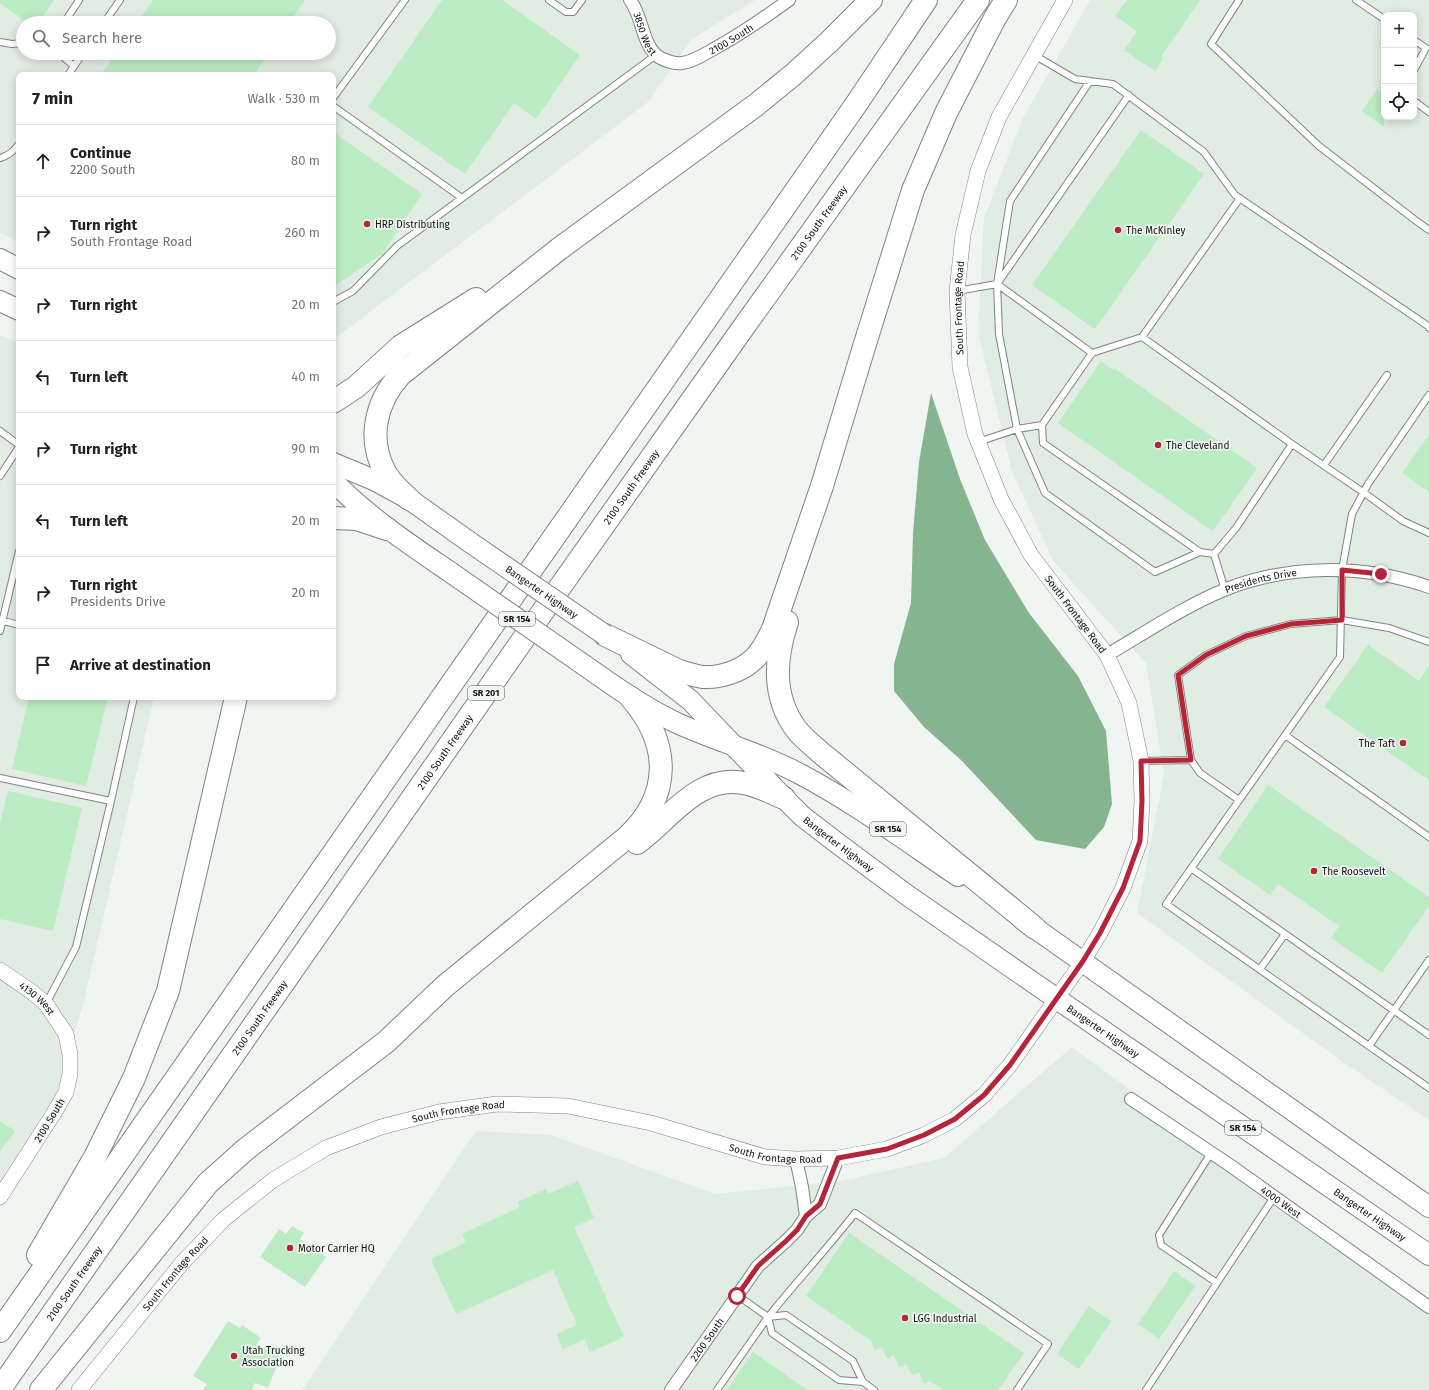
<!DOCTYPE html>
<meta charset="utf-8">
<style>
body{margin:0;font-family:"Fira Sans",sans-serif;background:#f2f2f2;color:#202124}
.controls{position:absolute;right:12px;top:12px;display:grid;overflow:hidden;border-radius:8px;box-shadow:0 2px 10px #0003}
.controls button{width:36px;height:36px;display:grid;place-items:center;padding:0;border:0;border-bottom:1px solid #e0e0e0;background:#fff;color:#202124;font:20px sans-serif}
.stop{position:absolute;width:12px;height:12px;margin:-9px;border:3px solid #b52437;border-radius:50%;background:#fff}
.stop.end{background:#b52437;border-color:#fff;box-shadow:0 1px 4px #0008}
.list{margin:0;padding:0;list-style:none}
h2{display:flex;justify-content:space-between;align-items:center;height:52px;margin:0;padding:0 16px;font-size:17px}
h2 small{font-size:13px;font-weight:400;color:#757577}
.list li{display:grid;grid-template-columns:26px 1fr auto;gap:12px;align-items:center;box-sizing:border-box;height:72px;padding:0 16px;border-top:1px solid #e0e0e0}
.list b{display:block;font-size:15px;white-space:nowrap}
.list p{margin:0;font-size:13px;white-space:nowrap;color:#757577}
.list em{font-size:13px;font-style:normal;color:#757577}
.icon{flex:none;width:22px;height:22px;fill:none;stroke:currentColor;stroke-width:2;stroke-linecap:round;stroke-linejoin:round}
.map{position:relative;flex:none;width:1429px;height:1390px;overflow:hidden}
.search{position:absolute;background:#fff;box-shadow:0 2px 10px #0003;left:16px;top:16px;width:320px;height:44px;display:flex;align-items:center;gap:10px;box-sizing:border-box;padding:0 14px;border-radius:22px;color:#757577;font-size:15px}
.panel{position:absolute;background:#fff;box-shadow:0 2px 10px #0003;left:16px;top:72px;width:320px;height:628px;border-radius:8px}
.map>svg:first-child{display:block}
.built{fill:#e1ece2;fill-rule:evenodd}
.water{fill:#85b58f}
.building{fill:#bbecc4}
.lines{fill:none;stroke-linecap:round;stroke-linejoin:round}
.service-casing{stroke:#808480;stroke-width:8}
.minor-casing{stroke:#808480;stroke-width:14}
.tertiary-casing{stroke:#808480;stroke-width:16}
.trunk-casing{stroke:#808480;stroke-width:22}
.motorway-casing{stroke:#808480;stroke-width:24}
.service{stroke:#fff;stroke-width:6}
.minor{stroke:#fff;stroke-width:12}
.tertiary{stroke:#fff;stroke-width:15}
.trunk{stroke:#fff;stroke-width:20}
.motorway{stroke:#fff;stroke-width:22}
.trunk-bridge-casing{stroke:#808480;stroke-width:22;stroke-linecap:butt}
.trunk-bridge{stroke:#fff;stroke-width:20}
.route{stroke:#b52437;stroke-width:5}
.poi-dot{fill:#b52437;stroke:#f0f5f1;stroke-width:1.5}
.labels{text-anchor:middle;stroke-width:3.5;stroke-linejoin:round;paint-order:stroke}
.shield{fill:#f0f5f1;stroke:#535654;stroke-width:1}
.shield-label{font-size:9px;font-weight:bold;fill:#101210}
.street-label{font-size:10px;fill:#101210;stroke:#f0f5f1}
.poi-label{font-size:10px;fill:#101210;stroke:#f0f5f1;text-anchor:start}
</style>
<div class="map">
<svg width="1429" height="1390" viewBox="0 0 1429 1390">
<rect width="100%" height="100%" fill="#f0f5f1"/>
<path class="built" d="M 0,0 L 755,0 L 691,40 L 648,102 L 333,340 L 333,75 L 19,75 L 19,242 L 0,233 ZM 23,23 L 329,23 L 329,53 L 23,53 Z
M 1090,0 L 1429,0 L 1429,1120 L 1340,1060 L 1137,913 L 1164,775 L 1146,663 L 1054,562 L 1012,472 L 978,332 L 984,218 L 1023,118 ZM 1384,15 L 1414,15 L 1414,117 L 1384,117 Z
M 0,335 L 19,343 L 19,697 L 154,697 L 84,1001 L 56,1094 L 0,1181 Z
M 1072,1047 L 1429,1309 L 1429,1390 L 302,1390 L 476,1131 L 551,1135 L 715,1194 L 841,1181 L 944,1158 Z"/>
<path class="water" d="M 931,393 L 960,479 L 985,540 L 1029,613 L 1078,676 L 1106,731 L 1112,804 L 1104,827 L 1085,849 L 1036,840 L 961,760 L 924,727 L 894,691 L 894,664 L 911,603 L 913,533 L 919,462 Z"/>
<path class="building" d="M 0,0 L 54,0 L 38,23 L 28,23 L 0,3 Z
M 153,0 L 305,0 L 289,23 L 137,23 Z
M 442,0 L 502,0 L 580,55 L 536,119 L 514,103 L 465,174 L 368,107 Z
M 1127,0 L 1200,0 L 1161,57 L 1163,59 L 1155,71 L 1124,50 L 1137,31 L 1115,16 Z
M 116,53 L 269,53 L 254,75 L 101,75 Z
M 1377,89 L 1384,94 L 1384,127 L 1362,111 Z
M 1141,130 L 1204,174 L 1095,329 L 1032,285 Z
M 333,132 L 422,194 L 382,254 L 333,287 Z
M 1101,361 L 1113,370 L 1114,368 L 1257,468 L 1213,531 L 1058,423 Z
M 1429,435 L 1429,492 L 1402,473 Z
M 1368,645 L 1419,681 L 1429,666 L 1429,780 L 1324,707 Z
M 29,697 L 108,697 L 86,786 L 12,769 Z
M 1268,785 L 1429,897 L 1429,906 L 1382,973 L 1331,938 L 1339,926 L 1278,884 L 1270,895 L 1218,859 Z
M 8,791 L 82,808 L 53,931 L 0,919 L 0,823 Z
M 0,1121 L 15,1131 L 0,1152 Z
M 578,1181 L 594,1218 L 574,1227 L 624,1337 L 590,1352 L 584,1339 L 563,1349 L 557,1334 L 577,1325 L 553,1270 L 456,1314 L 431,1259 L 466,1242 L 462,1234 L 520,1207 L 518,1202 L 546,1189 L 548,1194 Z
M 292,1226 L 304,1233 L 300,1239 L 326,1257 L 305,1287 L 260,1257 L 279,1229 L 286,1234 Z
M 849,1233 L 1024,1353 L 998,1390 L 943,1390 L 930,1381 L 924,1384 L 919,1372 L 912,1375 L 906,1364 L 899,1367 L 894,1355 L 887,1359 L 882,1347 L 875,1350 L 870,1340 L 806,1296 Z
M 1174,1271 L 1195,1286 L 1159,1339 L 1138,1324 Z
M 1089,1306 L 1111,1321 L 1079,1369 L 1057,1354 Z
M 228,1321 L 240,1328 L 242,1325 L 261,1338 L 256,1345 L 281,1355 L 268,1388 L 255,1383 L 252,1390 L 203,1390 L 207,1384 L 193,1376 Z
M 753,1352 L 807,1390 L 727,1390 Z"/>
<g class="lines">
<g class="service-casing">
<path id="service" d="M 549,0 L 566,12 L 573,12 L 582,0
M 1239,0 L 1211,44 L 1319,146 L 1415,220 L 1429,230
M 1356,0 L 1384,19
M 64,23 L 79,0
M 104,23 L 120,0
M 1414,40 L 1426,48 L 1414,70
M 0,42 L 12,44 L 23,43
M 58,53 L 74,66
M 1034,55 L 1075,79 L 1113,84 L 1204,152 L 1235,195 L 1428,326 L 1429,328
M 68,75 L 83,53
M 333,98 L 405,0
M 1414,101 L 1429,112
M 333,106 L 462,198
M 0,158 C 8,156 14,151 19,144
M 997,284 L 1092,353 L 1142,337 L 1292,444
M 957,291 L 997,284 L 1129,95
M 333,302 L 353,291 L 397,246 L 656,55
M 1142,337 L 1240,198
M 1092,353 L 1042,425 L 1017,429 L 1045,493 L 1155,572 L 1200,552 L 1214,554 L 1225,590
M 1429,395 L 1368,484 L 1352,514 L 1342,570 L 1340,657 L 1166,904 L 1429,1088
M 1042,425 L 1043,443 L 1200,552
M 0,431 L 19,445
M 978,442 L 1017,429 L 999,334 L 997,284 L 1010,201 L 1090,81
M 1324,465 L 1387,375
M 0,476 L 19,447
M 1214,554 L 1236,528 L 1292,444 L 1363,492 L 1403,521 L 1429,533
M 0,620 L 19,625
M 0,631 L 19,551
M 1285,735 L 1429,837
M 1141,761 L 1191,760
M 0,778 L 111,801
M 1239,800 L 1200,773 L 1191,760 L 1178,675 L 1206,655 L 1246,636 L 1291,624 L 1342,620 L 1389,628 L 1429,642
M 1191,868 L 1429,1035
M 1260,969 L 1285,934
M 46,1004 L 76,947 L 111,801 L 134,697
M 1369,1046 L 1429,960
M 1211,1153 L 1159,1235 L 1161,1245 L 1217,1283
M 768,1317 C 796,1282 827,1249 855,1213 L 1048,1344 L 1017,1390
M 768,1317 L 786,1315 L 853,1361 L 863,1382 L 874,1390
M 768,1317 L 772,1333 L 839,1380 L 863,1382
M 717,1390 L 768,1317 L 737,1295
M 1146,1390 L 1274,1197"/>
</g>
<g class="minor-casing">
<g id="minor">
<path id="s1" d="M 630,0 C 642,15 642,42 656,55 C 662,60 674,64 682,63 C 693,62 703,55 712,50 C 740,35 764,18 789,0"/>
<path id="s2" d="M 1107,655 C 1145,633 1183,607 1224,590 C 1289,564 1363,564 1429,587"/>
<path id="s3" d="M 1131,1099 L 1231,1166 L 1429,1307"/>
<path d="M 796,1159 L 802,1187 L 806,1216"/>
<path id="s4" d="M 671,1390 L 758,1266 L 786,1241 L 797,1230 L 806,1216 L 820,1204 L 838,1158"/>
</g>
</g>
<g class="tertiary-casing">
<g id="tertiary">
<path id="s5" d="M 0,970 L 32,992 L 46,1004 L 66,1034 L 70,1055 L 70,1074 L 66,1092 L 54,1113 L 0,1197"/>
<path id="s6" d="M 79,1390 L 182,1263 L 224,1219 L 273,1180 L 326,1148 L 381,1127 L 439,1112 L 497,1104 L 568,1106 L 651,1123 L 765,1157 L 796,1159 L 838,1158 L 887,1149 L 924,1135 L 955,1119 L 984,1095 L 1010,1065 L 1083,961 L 1100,933 L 1123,888 L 1140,841 L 1142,801 L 1141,761 L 1129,703 L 1107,655 L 1031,555 L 1001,499 L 975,434 L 960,367 L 957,291 L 963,235 L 978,171 L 999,117 L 1065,0"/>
</g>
</g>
<g class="trunk-casing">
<g id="trunk">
<path d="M 0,259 L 19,269"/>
<path d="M 0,301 L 19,310"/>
<path d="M 333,463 L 374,480 L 409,499 L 471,543"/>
<path d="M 333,481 C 368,517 409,544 450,572"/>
<path id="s7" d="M 631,654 L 690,700 L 784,798 L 802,816 L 837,843 L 907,895 L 1057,999 L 1429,1255"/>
<path d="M 584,665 C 615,687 645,708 679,724 C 719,742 761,753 800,774 C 855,803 906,841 958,876"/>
<path d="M 1022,919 L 1429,1207"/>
</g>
</g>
<g class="motorway-casing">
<g id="motorway">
<path d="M 333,402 L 356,387 L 401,346 L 476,299"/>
<path d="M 409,499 C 401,492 392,484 386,474 C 367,440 375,403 400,375 L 559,249 L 756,105 L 794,74 L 830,41 L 871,0"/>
<path d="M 333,518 L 357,519 L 387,529"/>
<path d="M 787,622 C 775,659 772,696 796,729 C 803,738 812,745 821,753 L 1035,928"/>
<path d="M 605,635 L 679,671 C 687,673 695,676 703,677 C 721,678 742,671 755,658 C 763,650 768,639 773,629 L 822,486 L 864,347 L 913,190 L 946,113 L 995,18 L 1006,0"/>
<path d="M 637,843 C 669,820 698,774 743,783 C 758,785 771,793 784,798"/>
<path d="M 38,1255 L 95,1157 L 134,1078 L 168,991 L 236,697"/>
<path d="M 0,1331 L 857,103 L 926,0"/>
<path id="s8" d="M 0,1389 L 522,641 L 738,335 L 978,0"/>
<path d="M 41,1390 L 208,1183 L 246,1149 L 386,1042 L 445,986 L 626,838 C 672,796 671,744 631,698"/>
</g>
</g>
<use href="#service" class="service"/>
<use href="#minor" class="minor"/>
<use href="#tertiary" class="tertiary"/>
<use href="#trunk" class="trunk"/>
<use href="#motorway" class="motorway"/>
<g class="trunk-bridge-casing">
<g id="trunk-bridge">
<path id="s9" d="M 471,543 L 605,635"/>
<path d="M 450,572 L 584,665"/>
</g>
</g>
<use href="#trunk-bridge" class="trunk-bridge"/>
</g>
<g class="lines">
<path class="route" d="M 737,1296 L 758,1266 L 786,1241 L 797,1230 L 806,1216 L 820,1204 L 838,1158 L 887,1149 L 924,1135 L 955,1119 L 984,1095 L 1010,1065 L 1083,961 L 1100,933 L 1123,888 L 1140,841 L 1142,801 L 1141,761 L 1191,760 L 1178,675 L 1206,655 L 1246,636 L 1291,624 L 1342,620 L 1342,570 L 1381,574"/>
</g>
<g class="poi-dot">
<circle cx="367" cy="224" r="4"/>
<circle cx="1118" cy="230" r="4"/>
<circle cx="1158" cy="445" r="4"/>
<circle cx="1403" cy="743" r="4"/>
<circle cx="1314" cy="871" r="4"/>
<circle cx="290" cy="1248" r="4"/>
<circle cx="905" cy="1318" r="4"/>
<circle cx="234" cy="1356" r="4"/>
</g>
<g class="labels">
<g class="shield">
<rect x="499" y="612" width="36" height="14" rx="3"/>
<rect x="468" y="686" width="36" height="14" rx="3"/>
<rect x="870" y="822" width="36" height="14" rx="3"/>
<rect x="1225" y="1121" width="36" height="14" rx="3"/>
</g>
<g class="shield-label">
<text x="517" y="622">SR 154</text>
<text x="486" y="696">SR 201</text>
<text x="888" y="832">SR 154</text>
<text x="1243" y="1131">SR 154</text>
</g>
<g class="street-label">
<text dy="4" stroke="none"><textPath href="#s1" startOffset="37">3850 West</textPath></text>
<text dy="4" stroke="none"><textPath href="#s1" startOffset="144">2100 South</textPath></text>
<text dy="4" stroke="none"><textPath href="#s8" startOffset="1425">2100 South Freeway</textPath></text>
<text dy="4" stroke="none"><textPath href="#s6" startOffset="1915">South Frontage Road</textPath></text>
<text dy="4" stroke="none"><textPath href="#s8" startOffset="1101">2100 South Freeway</textPath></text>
<text dy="4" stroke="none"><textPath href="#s2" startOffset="172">Presidents Drive</textPath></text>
<text dy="4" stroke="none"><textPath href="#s9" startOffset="86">Bangerter Highway</textPath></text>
<text transform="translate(1076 614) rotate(53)" y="4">South Frontage Road</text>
<text dy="4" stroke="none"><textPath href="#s8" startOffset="777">2100 South Freeway</textPath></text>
<text dy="4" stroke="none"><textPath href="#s7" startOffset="282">Bangerter Highway</textPath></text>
<text dy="4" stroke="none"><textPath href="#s5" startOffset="47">4130 West</textPath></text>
<text dy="4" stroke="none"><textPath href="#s8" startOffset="453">2100 South Freeway</textPath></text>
<text dy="4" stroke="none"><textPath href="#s7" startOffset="606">Bangerter Highway</textPath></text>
<text dy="4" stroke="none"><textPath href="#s6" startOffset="487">South Frontage Road</textPath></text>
<text transform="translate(49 1120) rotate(-59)" y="4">2100 South</text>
<text dy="4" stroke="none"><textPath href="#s6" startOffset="811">South Frontage Road</textPath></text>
<text dy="4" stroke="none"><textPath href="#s3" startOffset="182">4000 West</textPath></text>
<text dy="4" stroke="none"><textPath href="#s7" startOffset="930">Bangerter Highway</textPath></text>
<text dy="4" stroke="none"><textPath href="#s6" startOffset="151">South Frontage Road</textPath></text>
<text dy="4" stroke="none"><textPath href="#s8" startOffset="129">2100 South Freeway</textPath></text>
<text dy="4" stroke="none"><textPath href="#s4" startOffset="62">2200 South</textPath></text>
</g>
<g class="poi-label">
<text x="375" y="228">HRP Distributing</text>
<text x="1126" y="234">The McKinley</text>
<text x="1166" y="449">The Cleveland</text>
<text x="1395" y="747" text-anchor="end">The Taft</text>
<text x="1322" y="875">The Roosevelt</text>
<text x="298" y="1252">Motor Carrier HQ</text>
<text x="913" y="1322">LGG Industrial</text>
<text x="242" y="1354">Utah Trucking<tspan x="242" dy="12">Association</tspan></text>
</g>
</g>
</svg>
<div class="controls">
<button>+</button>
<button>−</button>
<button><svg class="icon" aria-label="locate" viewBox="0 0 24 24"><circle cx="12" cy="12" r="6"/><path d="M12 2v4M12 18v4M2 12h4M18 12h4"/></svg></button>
</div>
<div class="stop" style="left:737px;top:1296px"></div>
<div class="stop end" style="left:1381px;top:574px"></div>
<div class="search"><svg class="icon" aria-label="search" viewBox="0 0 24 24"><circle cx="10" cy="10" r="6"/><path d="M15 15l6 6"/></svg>Search here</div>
<section class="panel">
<h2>7 min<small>Walk · 530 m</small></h2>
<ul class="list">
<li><svg class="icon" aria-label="ahead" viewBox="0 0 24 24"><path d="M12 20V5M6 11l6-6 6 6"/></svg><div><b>Continue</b><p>2200 South</p></div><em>80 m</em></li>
<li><svg class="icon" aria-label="right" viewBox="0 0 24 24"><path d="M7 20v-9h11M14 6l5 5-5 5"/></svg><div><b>Turn right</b><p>South Frontage Road</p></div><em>260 m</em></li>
<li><svg class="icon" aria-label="right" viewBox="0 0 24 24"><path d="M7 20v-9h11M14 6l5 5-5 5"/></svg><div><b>Turn right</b></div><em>20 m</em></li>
<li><svg class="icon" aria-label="left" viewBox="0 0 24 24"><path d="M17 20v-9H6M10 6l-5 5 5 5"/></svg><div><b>Turn left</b></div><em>40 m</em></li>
<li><svg class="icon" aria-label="right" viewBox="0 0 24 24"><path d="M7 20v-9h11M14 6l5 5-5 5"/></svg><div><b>Turn right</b></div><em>90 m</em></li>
<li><svg class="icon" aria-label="left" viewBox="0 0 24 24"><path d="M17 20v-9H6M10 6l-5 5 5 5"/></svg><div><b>Turn left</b></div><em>20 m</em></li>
<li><svg class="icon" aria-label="right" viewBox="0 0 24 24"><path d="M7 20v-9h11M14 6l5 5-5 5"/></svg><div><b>Turn right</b><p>Presidents Drive</p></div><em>20 m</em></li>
<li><svg class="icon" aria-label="arrive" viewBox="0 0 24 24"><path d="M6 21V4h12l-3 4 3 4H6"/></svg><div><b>Arrive at destination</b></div></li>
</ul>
</section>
</div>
